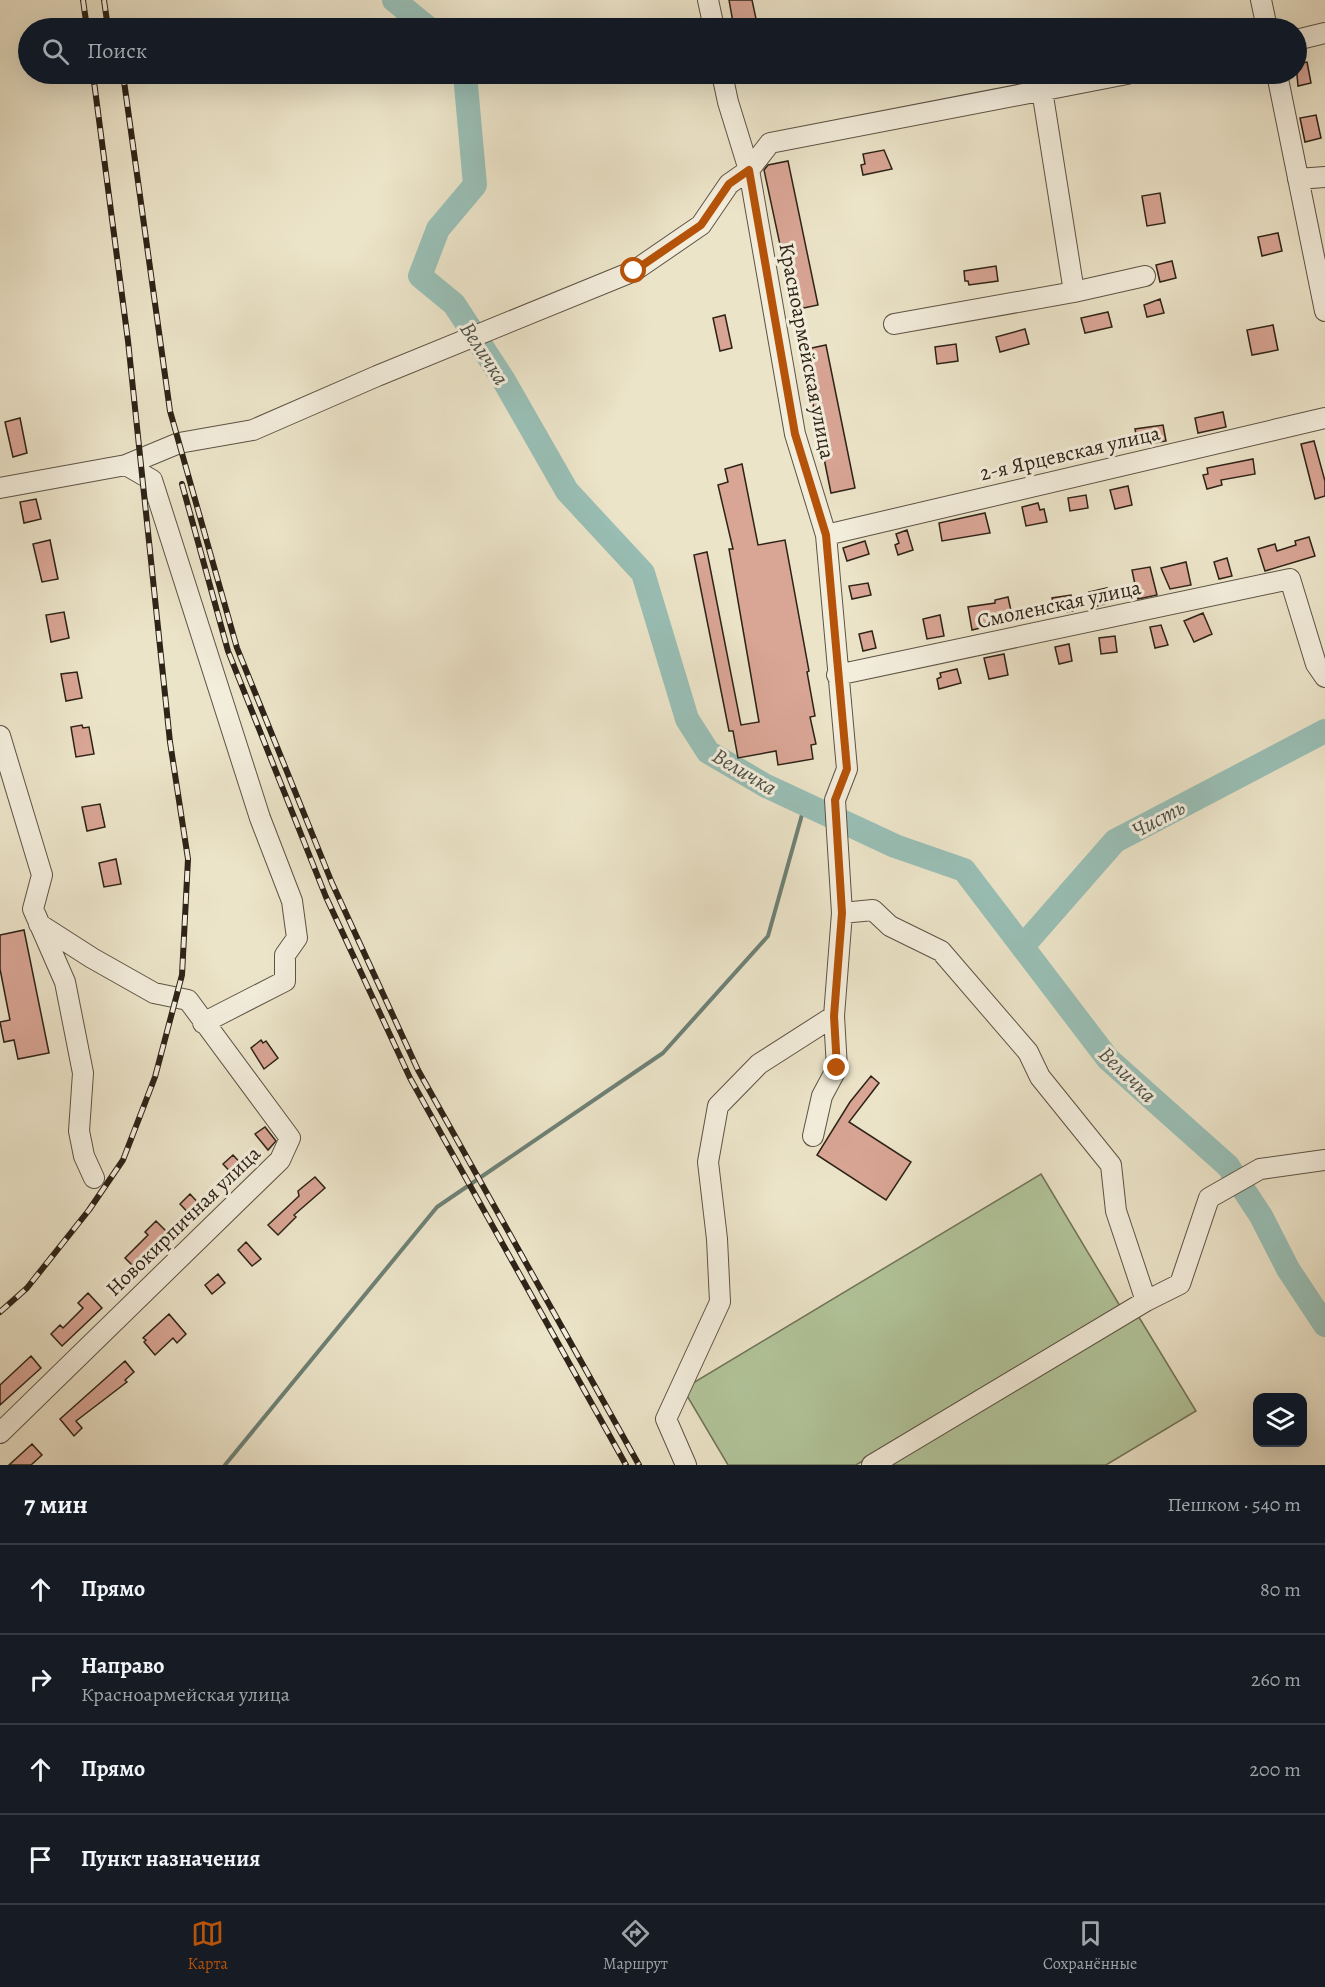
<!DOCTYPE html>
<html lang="ru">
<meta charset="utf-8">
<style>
body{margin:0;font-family:Alegreya,serif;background:#20242c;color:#f1f3f6}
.controls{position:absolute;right:18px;bottom:18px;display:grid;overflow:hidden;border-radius:12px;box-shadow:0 6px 24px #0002}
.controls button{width:54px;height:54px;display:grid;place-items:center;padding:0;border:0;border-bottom:2px solid #363941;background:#171b24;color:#f1f3f6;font:30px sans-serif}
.stop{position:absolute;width:18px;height:18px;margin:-14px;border:4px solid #b45309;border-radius:50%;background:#fff}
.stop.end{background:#b45309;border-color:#fff;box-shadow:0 2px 6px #0008}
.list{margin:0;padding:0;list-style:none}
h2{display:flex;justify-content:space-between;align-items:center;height:78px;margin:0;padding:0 24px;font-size:26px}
h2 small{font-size:20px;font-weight:400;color:#9ea1a6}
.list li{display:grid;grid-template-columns:39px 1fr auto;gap:18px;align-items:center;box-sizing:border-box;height:90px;padding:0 24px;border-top:2px solid #363941}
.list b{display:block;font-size:22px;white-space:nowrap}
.list p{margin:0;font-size:20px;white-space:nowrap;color:#9ea1a6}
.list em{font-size:20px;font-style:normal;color:#9ea1a6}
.icon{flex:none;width:33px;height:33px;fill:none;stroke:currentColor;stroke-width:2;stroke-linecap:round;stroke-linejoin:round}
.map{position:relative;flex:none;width:1325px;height:1465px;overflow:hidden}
.search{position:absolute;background:#171b24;box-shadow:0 6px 24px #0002;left:18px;right:18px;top:18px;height:66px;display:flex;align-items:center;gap:15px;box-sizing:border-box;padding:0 21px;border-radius:33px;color:#9ea1a6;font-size:22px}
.sheet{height:438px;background:#171b24}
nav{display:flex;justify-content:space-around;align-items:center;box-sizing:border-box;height:84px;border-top:2px solid #363941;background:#171b24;font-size:16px;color:#9ea1a6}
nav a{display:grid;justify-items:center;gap:3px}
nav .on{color:#b45309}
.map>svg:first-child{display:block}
.green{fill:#b2c59b;stroke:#707459;stroke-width:1.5}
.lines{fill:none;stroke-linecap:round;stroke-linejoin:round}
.stream{stroke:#6e8176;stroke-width:4}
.river{stroke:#99bfb6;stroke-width:24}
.building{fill:#d9a595;stroke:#2d2317;stroke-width:1.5}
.minor-casing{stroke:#5d5344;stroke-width:22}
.minor{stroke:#f3eddc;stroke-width:20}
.rail-casing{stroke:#2d2317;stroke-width:6}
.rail{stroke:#f3eddc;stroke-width:4;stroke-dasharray:11;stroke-linecap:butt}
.route{stroke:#b45309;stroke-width:8}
.labels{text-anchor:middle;stroke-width:6;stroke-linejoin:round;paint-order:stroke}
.street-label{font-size:21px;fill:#2d2317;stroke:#f3eddc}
.water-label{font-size:22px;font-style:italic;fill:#4d5247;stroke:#f3eddc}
</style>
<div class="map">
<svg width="1325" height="1465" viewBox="0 0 1325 1465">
<rect width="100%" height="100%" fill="#ece4c9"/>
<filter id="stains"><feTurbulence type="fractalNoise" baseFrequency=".00333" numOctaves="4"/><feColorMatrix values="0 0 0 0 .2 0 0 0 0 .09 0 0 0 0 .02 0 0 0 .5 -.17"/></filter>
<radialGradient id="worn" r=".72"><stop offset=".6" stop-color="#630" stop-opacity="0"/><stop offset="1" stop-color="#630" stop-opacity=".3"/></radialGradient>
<path class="green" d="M 1041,1174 L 1120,1306 L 856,1465 L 728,1465 L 683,1389 Z
M 1137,1314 L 1196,1411 L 1106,1465 L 886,1465 Z"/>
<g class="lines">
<path class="stream" d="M 225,1465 L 437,1207 L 663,1053 L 768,936 L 805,804"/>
<path class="river" d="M 394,0 L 428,28
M 465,74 L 475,185 L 438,229 L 420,276 L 454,304 L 503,379 L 567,491 L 643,573 L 687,719 L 708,752 L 766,786 L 895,846 L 964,870 L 1108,1059 L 1228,1166 L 1261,1216 L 1288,1269 L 1325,1325
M 1023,946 L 1115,841 L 1325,731"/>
</g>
<path class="building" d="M 729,0 L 752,0 L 758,28 L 734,28 Z
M 1307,62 L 1311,83 L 1298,86 L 1296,64 Z
M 1316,115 L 1321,138 L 1305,142 L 1300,118 Z
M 884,150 L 892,169 L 863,175 L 861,165 L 865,164 L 863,154 Z
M 788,161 L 818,305 L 794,310 L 764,170 L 768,165 Z
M 1160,193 L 1165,223 L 1147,226 L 1142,196 Z
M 1278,233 L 1282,251 L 1262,256 L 1258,237 Z
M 1172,261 L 1176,278 L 1160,282 L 1156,265 Z
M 996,266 L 998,281 L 969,285 L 968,281 L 965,281 L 964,271 Z
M 1160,299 L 1164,313 L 1147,317 L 1144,305 Z
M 1108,312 L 1112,327 L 1085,333 L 1081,318 Z
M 725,315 L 732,348 L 720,351 L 713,318 Z
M 1273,325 L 1278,350 L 1252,355 L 1247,330 Z
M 1025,329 L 1029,344 L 1000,352 L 996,337 Z
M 956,344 L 958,361 L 937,364 L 935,347 Z
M 826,345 L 855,488 L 831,493 L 802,350 Z
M 1223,412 L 1226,427 L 1198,433 L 1195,418 Z
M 20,418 L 27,453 L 13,457 L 5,422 Z
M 1163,425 L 1166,441 L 1138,446 L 1135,429 Z
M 1314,441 L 1325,481 L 1325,496 L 1315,499 L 1301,444 Z
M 1253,459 L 1255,474 L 1221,480 L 1222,485 L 1207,489 L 1203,475 L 1208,474 L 1207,468 Z
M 742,464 L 758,545 L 785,540 L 809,671 L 807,672 L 815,716 L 810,717 L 816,744 L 811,745 L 813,759 L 778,765 L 776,751 L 738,758 L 733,731 L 729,731 L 694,555 L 707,552 L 741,725 L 759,722 L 729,549 L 733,549 L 718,485 L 728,482 L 725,469 Z
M 1128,486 L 1132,505 L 1115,509 L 1110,490 Z
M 1086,495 L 1088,508 L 1070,511 L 1068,498 Z
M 36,499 L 41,519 L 24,523 L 20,502 Z
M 1038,503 L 1040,510 L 1044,509 L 1047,522 L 1026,526 L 1022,507 Z
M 985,513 L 990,533 L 942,541 L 939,523 Z
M 907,530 L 913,550 L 898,555 L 895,545 L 899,543 L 896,534 Z
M 1309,537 L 1315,556 L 1265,571 L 1258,549 L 1275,544 L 1277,551 L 1296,545 L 1295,541 Z
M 50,540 L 58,579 L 42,582 L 33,544 Z
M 865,541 L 869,554 L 847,561 L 843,548 Z
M 1227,558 L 1232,576 L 1219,579 L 1214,562 Z
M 1186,562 L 1191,585 L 1170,589 L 1161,568 Z
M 1150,567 L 1157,595 L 1138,599 L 1132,570 Z
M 868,583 L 871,595 L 852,599 L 849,586 Z
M 1107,588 L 1111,602 L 1093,607 L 1089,592 Z
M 1071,595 L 1073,611 L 1054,613 L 1052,598 Z
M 1008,597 L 1013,620 L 972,630 L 968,607 L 995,603 L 995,600 Z
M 64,612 L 69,638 L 51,642 L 46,615 Z
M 1203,613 L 1212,634 L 1194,642 L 1184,621 Z
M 940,615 L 944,636 L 927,639 L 923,619 Z
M 1161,625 L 1168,645 L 1155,648 L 1150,627 Z
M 872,631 L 876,648 L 863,651 L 859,634 Z
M 1115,636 L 1117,652 L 1101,654 L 1099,638 Z
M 1069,644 L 1072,661 L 1059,664 L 1055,647 Z
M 1004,654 L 1008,675 L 989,679 L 984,658 Z
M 957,669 L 961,683 L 939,689 L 937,679 L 941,677 L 940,673 Z
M 77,672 L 82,698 L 66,701 L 61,674 Z
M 82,725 L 83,728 L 89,727 L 94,754 L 76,757 L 71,727 Z
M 100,804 L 105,827 L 87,831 L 82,807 Z
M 116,859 L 121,884 L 104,887 L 99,863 Z
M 24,930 L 49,1053 L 18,1059 L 14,1040 L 4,1042 L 0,1022 L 10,1020 L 0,969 L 0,935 Z
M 261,1040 L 263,1043 L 266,1041 L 278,1058 L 264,1069 L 251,1048 Z
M 871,1076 L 879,1083 L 849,1122 L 911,1162 L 886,1200 L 817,1155 L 850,1102 Z
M 265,1127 L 276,1141 L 268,1150 L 255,1134 Z
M 233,1155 L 247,1170 L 237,1179 L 223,1164 Z
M 315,1177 L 325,1188 L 294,1215 L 296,1217 L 278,1235 L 268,1225 L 299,1196 L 298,1191 Z
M 190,1194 L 203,1208 L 193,1218 L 180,1204 Z
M 156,1221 L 172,1237 L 140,1273 L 125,1258 L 148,1235 L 145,1232 Z
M 246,1242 L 261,1259 L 252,1266 L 238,1250 Z
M 218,1274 L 225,1283 L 212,1294 L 205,1285 Z
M 88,1293 L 102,1308 L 62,1346 L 51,1334 L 60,1325 L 63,1328 L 83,1308 L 78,1303 Z
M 169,1314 L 186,1334 L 177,1343 L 173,1338 L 155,1355 L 144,1342 L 146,1340 L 143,1338 Z
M 31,1356 L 41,1368 L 0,1405 L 0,1385 Z
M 125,1361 L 134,1372 L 125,1380 L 127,1382 L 76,1421 L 82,1428 L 74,1436 L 60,1419 Z
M 32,1444 L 42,1455 L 31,1465 L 9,1465 Z"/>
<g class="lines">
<g class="minor-casing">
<path id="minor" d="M 708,0 L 714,28
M 1261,0 L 1267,28
M 1296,40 L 1325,33
M 1277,74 L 1325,311
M 1298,179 L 1325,177
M 1074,292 L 1145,276
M 894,324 L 1074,292 L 1042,90
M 126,465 L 152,480 L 260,818 L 292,901 L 297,938 L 285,955 L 285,981 L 203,1023
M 0,488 L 126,465 L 179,443 L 253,430 L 377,376 L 634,271 L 701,225 L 729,184 L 749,170 L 770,143 L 1127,74
M 826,535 L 1325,418
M 837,675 L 1290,579 L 1316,664 L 1325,677
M 0,736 L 42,875 L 33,909 L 65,982 L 83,1073 L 79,1131 L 84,1156 L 94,1178
M 842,913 L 873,910 L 890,926 L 941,951 L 1028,1052 L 1040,1077 L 1111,1165 L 1116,1211 L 1146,1301 L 872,1465
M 813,1136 L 822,1096 L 837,1068 L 834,1016
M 1146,1301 L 1180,1284 L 1209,1198 L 1260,1169 L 1325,1160
M 0,1433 L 280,1160 L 290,1138 L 188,1000 L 154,993 L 92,958 L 39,924
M 686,1465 L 666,1419 L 720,1302 L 717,1239 L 708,1162 L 718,1106 L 759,1064 L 834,1016 L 842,913 L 835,800 L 847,769 L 826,535 L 795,434 L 749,170 L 728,102 L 722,74"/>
</g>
<use href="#minor" class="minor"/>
<g class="rail-casing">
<path id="rail" d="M 83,0 L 87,28
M 104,0 L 108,28
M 123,74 L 170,411 L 237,648 L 332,883 L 418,1070 L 639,1465
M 182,484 L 228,651 L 326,897 L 410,1078 L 626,1465
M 0,1312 L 27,1288 L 89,1210 L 123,1160 L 155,1077 L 182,975 L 188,859 L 170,742 L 128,341 L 93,74"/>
</g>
<use href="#rail" class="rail"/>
</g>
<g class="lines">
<path class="route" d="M 634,271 L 701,225 L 729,184 L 749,170 L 795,434 L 826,535 L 847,769 L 835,800 L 842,913 L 834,1016 L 837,1068"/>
</g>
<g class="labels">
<g class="street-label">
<text transform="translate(807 351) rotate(79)" y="7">Красноармейская улица</text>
<text transform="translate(1070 453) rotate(-13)" y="7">2-я Ярцевская улица</text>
<text transform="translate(1059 604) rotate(-12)" y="7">Смоленская улица</text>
<text transform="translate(183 1221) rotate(-44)" y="7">Новокирпичная улица</text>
</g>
<g class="water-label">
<text transform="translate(485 353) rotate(57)" y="8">Величка</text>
<text transform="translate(745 771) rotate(31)" y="8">Величка</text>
<text transform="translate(1158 818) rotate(-28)" y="8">Чисть</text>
<text transform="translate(1128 1074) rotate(44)" y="8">Величка</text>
</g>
</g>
<rect width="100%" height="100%" filter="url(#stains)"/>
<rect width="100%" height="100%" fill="url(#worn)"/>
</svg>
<div class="controls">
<button><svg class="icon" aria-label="layers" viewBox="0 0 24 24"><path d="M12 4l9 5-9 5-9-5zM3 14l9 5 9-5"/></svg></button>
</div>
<div class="stop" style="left:634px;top:271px"></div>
<div class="stop end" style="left:837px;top:1068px"></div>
<div class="search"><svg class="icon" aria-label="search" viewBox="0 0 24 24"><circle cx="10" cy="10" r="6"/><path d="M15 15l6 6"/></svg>Поиск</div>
</div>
<section class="sheet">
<h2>7 мин<small>Пешком · 540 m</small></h2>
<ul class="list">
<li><svg class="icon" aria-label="ahead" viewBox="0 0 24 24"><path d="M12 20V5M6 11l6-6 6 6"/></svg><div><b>Прямо</b></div><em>80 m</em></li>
<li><svg class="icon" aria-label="right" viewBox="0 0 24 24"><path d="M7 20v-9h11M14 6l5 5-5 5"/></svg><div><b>Направо</b><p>Красноармейская улица</p></div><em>260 m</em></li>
<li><svg class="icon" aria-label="ahead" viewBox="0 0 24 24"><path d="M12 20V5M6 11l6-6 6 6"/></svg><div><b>Прямо</b></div><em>200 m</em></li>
<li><svg class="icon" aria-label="arrive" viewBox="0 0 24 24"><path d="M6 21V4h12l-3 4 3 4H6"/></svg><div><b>Пункт назначения</b></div></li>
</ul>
</section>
<nav>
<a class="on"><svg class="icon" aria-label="map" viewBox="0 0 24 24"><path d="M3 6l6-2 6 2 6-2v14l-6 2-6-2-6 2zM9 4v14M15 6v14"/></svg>Карта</a>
<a><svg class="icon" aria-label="directions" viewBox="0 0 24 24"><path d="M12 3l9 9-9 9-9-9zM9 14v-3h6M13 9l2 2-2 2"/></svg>Маршрут</a>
<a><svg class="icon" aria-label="saved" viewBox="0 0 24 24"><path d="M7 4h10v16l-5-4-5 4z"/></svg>Сохранённые</a>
</nav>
